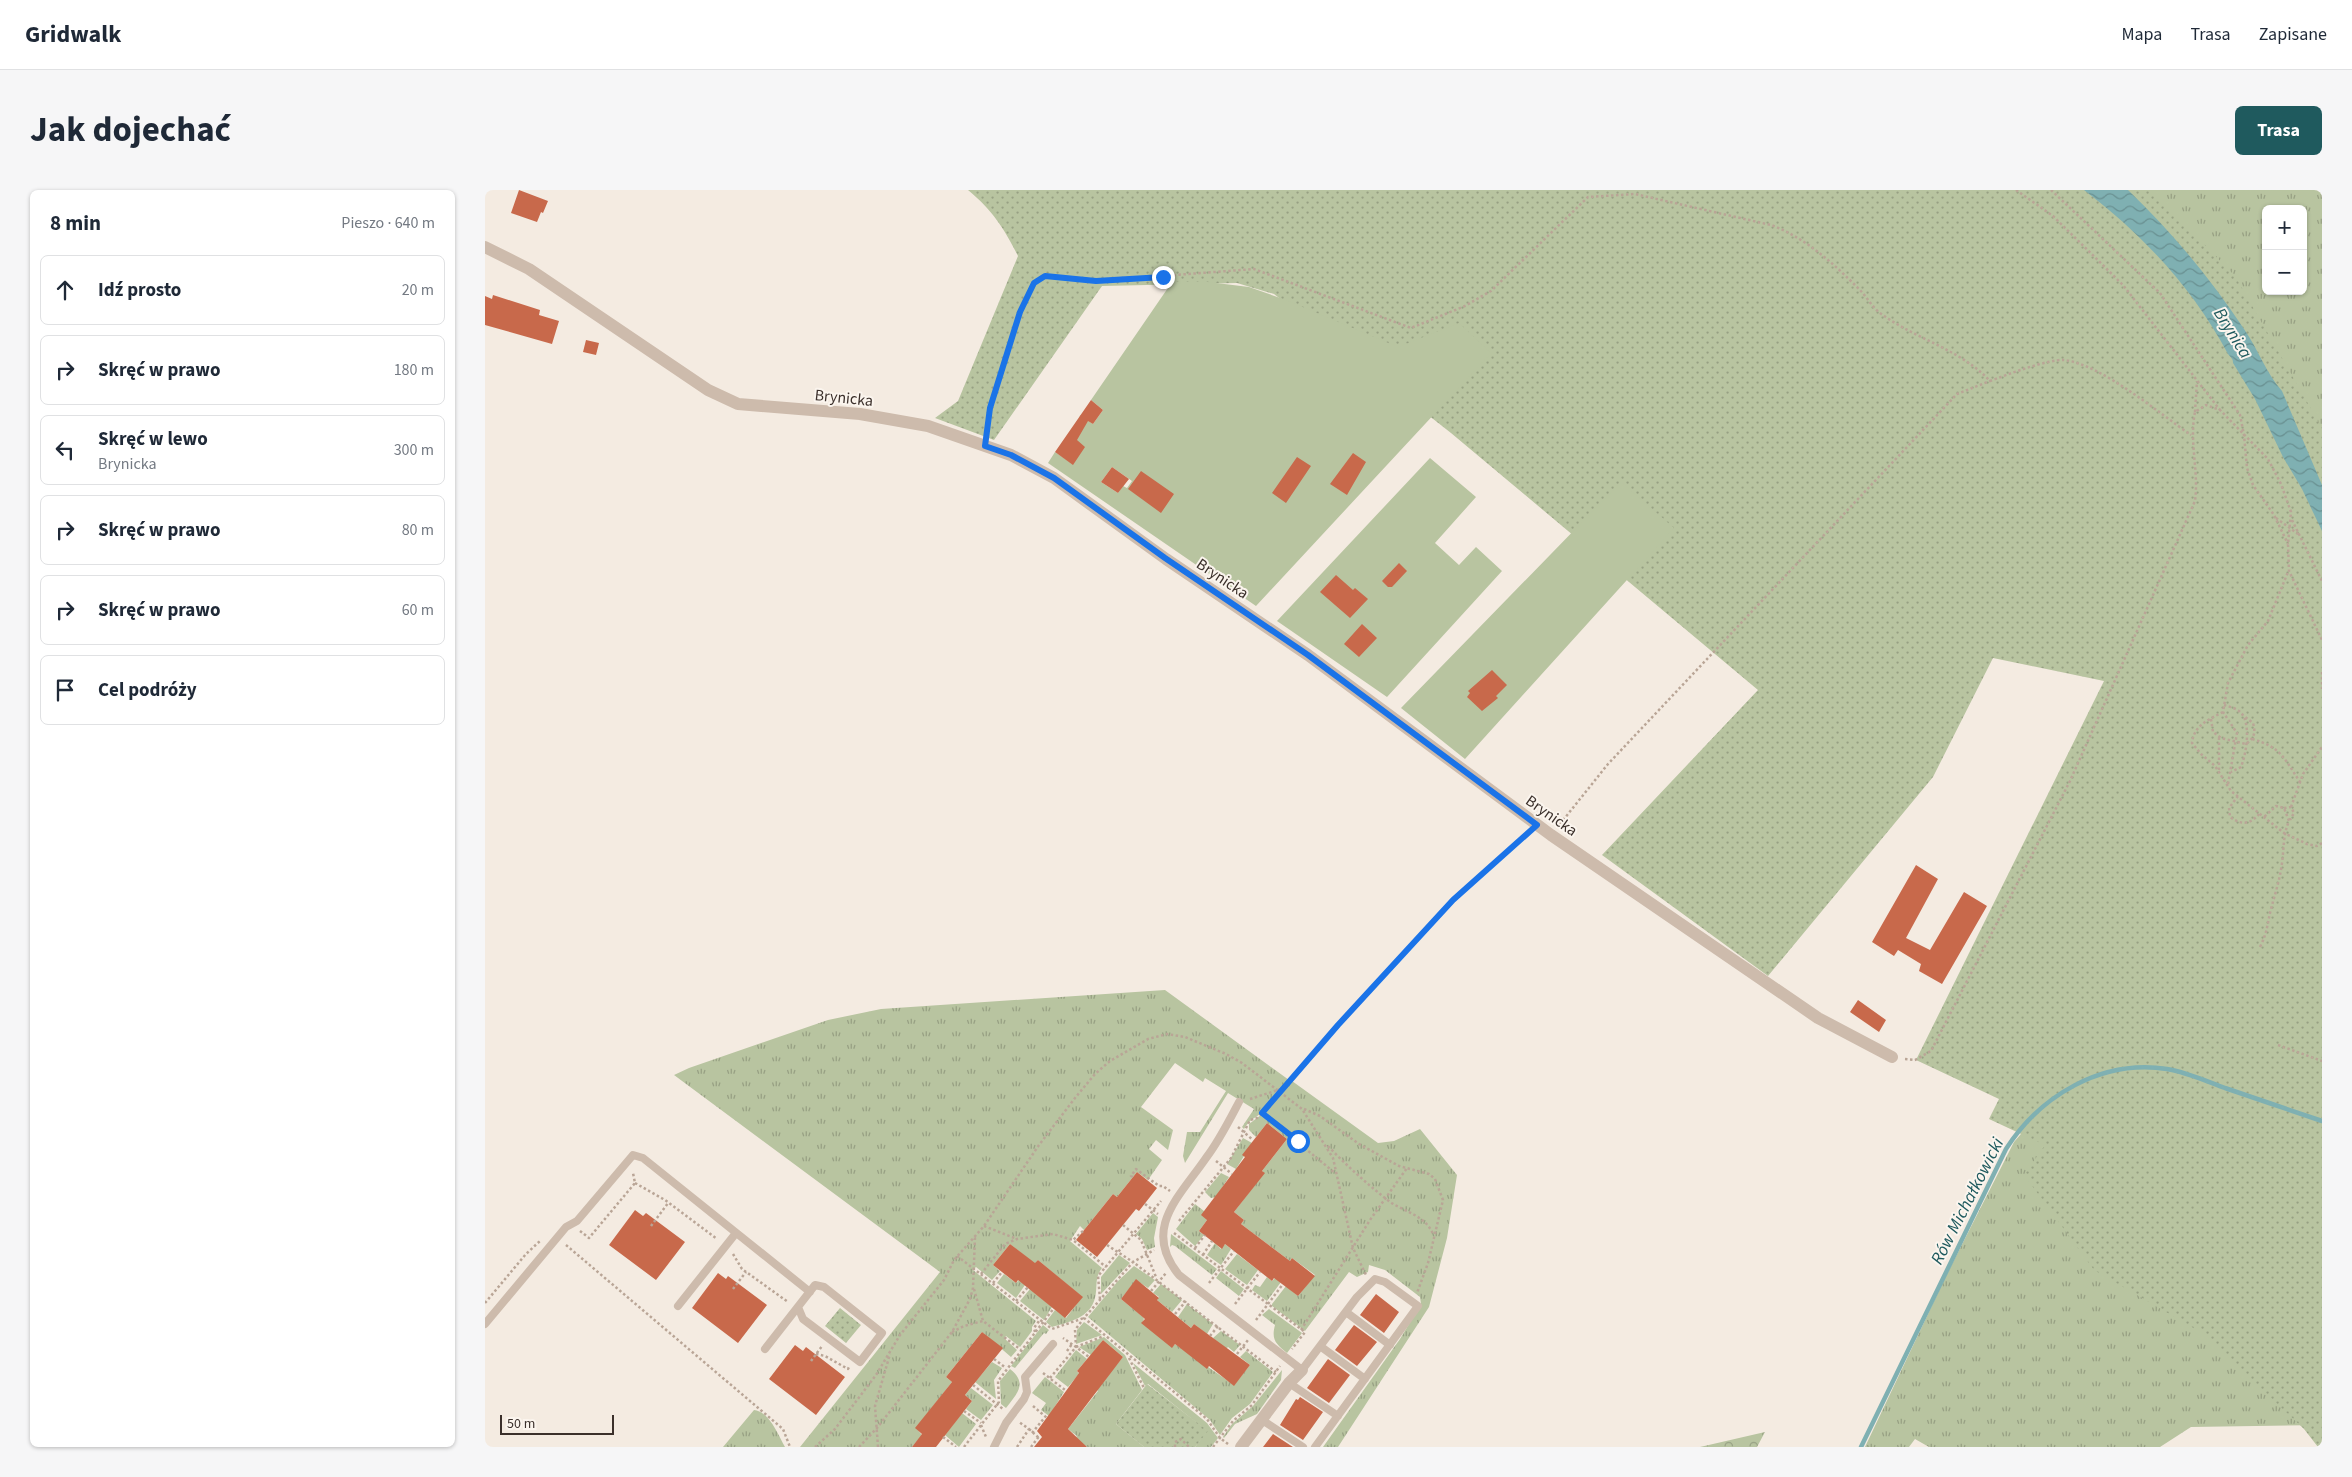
<!DOCTYPE html>
<html lang="pl">
<meta charset="utf-8">
<style>
body{margin:0;font-family:"Source Sans 3",sans-serif;background:#f6f6f7;color:#1f2937}
.controls{position:absolute;right:15px;top:15px;display:grid;overflow:hidden;border-radius:8px;box-shadow:0 1px 4px #0004}
.controls button{width:45px;height:45px;display:grid;place-items:center;padding:0;border:0;border-bottom:1px solid #e0e1e3;background:#fff;color:#1f2937;font:25px sans-serif}
.scale{position:absolute;left:15px;bottom:12px;width:114px;box-sizing:border-box;padding-left:5px;border:2px solid #3b302b;border-top:0;font-size:14px;line-height:18px;white-space:nowrap;color:#3b302b;-webkit-text-stroke:4px #fbf5ee;paint-order:stroke}
.stop{position:absolute;width:15px;height:15px;margin:-11px;border:4px solid #1a73e8;border-radius:50%;background:#fff}
.stop.end{background:#1a73e8;border-color:#fff;box-shadow:0 1px 5px #0008}
.list{margin:0;padding:0;list-style:none}
h2{display:flex;justify-content:space-between;align-items:center;height:65px;margin:0;padding:0 20px;font-size:21px}
h2 small{font-size:16px;font-weight:400;color:#747a83}
.list li{display:grid;grid-template-columns:32px 1fr auto;gap:15px;align-items:center;box-sizing:border-box;height:70px;margin:0 10px 10px;padding:0 10px;border:1px solid #e0e1e3;border-radius:8px}
.list b{display:block;font-size:19px;white-space:nowrap}
.list p{margin:0;font-size:16px;white-space:nowrap;color:#747a83}
.list em{font-size:16px;font-style:normal;color:#747a83}
.icon{flex:none;width:28px;height:28px;fill:none;stroke:currentColor;stroke-width:2;stroke-linecap:round;stroke-linejoin:round}
.map{position:relative;flex:none;width:1837px;height:1257px;overflow:hidden;border-radius:8px}
header{display:flex;align-items:center;gap:30px;box-sizing:border-box;height:70px;padding:0 25px;background:#fff;border-bottom:1px solid #e0e1e3}
header strong{font-size:24px}
nav{display:flex;gap:28px;margin-inline-start:auto;font-size:18px}
.intro{display:flex;align-items:center;justify-content:space-between;box-sizing:border-box;height:120px;padding:0 30px}
h1{margin:0;font-size:35px}
.button{padding:12px 22px;border-radius:8px;background:#1f5a5e;color:#fff;font-size:18px;font-weight:700}
main{display:flex;gap:30px;padding:0 30px}
aside{flex:1;background:#fff;border-radius:8px;box-shadow:0 1px 4px #0004}
.map>svg:first-child{display:block}
.grass{fill:url(#grass-tufts);fill-rule:evenodd}
.forest{fill:url(#forest-crowns)}
.park{fill:url(#park-dots)}
.garden{fill:#b8c4a0;fill-rule:evenodd}
.water{fill:url(#water-waves)}
.lines{fill:none;stroke-linecap:round;stroke-linejoin:round}
.stream{stroke:#7fb0b2;stroke-width:4.5}
.building{fill:#c8694b}
.path{stroke:#b9a596;stroke-width:2.5;stroke-dasharray:2.5 2.5;stroke-linecap:butt}
.lane{stroke:#cdbbac;stroke-width:8}
.street{stroke:#cdbbac;stroke-width:12}
.route{stroke:#1a73e8;stroke-width:6}
.labels{text-anchor:middle;stroke-width:4;stroke-linejoin:round;paint-order:stroke}
.street-label{font-size:16px;fill:#3b302b;stroke:#fbf5ee}
.water-label{font-size:18px;font-style:italic;fill:#1f5a5e;stroke:#fbf5ee}
</style>
<header>
<strong>Gridwalk</strong>
<nav><a>Mapa</a><a>Trasa</a><a>Zapisane</a></nav>
</header>
<div class="intro"><h1>Jak dojechać</h1><a class="button">Trasa</a></div>
<main>
<aside>
<h2>8 min<small>Pieszo · 640 m</small></h2>
<ul class="list">
<li><svg class="icon" aria-label="ahead" viewBox="0 0 24 24"><path d="M12 20V5M6 11l6-6 6 6"/></svg><div><b>Idź prosto</b></div><em>20 m</em></li>
<li><svg class="icon" aria-label="right" viewBox="0 0 24 24"><path d="M7 20v-9h11M14 6l5 5-5 5"/></svg><div><b>Skręć w prawo</b></div><em>180 m</em></li>
<li><svg class="icon" aria-label="left" viewBox="0 0 24 24"><path d="M17 20v-9H6M10 6l-5 5 5 5"/></svg><div><b>Skręć w lewo</b><p>Brynicka</p></div><em>300 m</em></li>
<li><svg class="icon" aria-label="right" viewBox="0 0 24 24"><path d="M7 20v-9h11M14 6l5 5-5 5"/></svg><div><b>Skręć w prawo</b></div><em>80 m</em></li>
<li><svg class="icon" aria-label="right" viewBox="0 0 24 24"><path d="M7 20v-9h11M14 6l5 5-5 5"/></svg><div><b>Skręć w prawo</b></div><em>60 m</em></li>
<li><svg class="icon" aria-label="arrive" viewBox="0 0 24 24"><path d="M6 21V4h12l-3 4 3 4H6"/></svg><div><b>Cel podróży</b></div></li>
</ul>
</aside>
<div class="map">
<svg width="1837" height="1257" viewBox="0 0 1837 1257">
<defs>
<pattern id="grass-tufts" width="24" height="20" patternUnits="userSpaceOnUse" patternTransform="scale(1.25)"><rect width="24" height="20" fill="#b8c4a0"/><path d="M3 7l-1-3M5 7V3M7 7l1-3M15 17l-1-3M17 17v-4M19 17l1-3" fill="none" stroke="#97a083"/></pattern>
<pattern id="forest-crowns" width="20" height="18" patternUnits="userSpaceOnUse" patternTransform="scale(1.25)"><rect width="20" height="18" fill="#b8c4a0"/><path d="M2 6a3 3 0 1 1 6 0M12 15a3 3 0 1 1 6 0" fill="none" stroke="#97a083"/></pattern>
<pattern id="park-dots" width="8" height="8" patternUnits="userSpaceOnUse" patternTransform="scale(1.25)"><rect width="8" height="8" fill="#b8c4a0"/><path d="M2 2h.1M6 6h.1" fill="none" stroke="#97a083" stroke-width="1.8" stroke-linecap="round"/></pattern>
<pattern id="water-waves" width="16" height="10" patternUnits="userSpaceOnUse" patternTransform="scale(1.25)"><rect width="16" height="10" fill="#7fb0b2"/><path d="M0 5q4-4 8 0t8 0" fill="none" stroke="#699091"/></pattern>
</defs>
<rect width="100%" height="100%" fill="#f4ebe1"/>
<path class="grass" d="M 1657,0 L 1837,0 L 1837,248 ZM 1781,19 L 1818,19 L 1818,101 L 1781,101 Z
M 680,800 L 804,890 C 795,901 786,912 776,923 C 768,930 766,928 759,939 L 757,937 L 769,919 L 743,903 L 700,973 L 698,966 L 702,942 L 715,942 L 741,901 L 720,888 L 718,892 L 690,873 L 656,917 L 688,940 L 683,960 L 671,950 L 664,959 L 677,970 L 663,990 L 652,982 L 632,1007 L 628,1004 L 599,1040 L 595,1036 L 585,1051 L 617,1078 C 609,1088 613,1096 610,1108 C 605,1128 584,1132 567,1137 L 561,1132 L 570,1120 L 581,1128 L 597,1107 L 553,1070 L 550,1074 L 525,1054 L 508,1075 L 515,1081 L 507,1090 L 491,1077 L 488,1080 L 551,1131 L 547,1137 L 547,1141 L 535,1157 L 521,1146 L 519,1148 L 532,1160 L 526,1167 L 497,1142 L 461,1187 L 467,1192 L 431,1238 L 437,1245 L 427,1257 L 315,1257 L 455,1082 L 189,885 L 204,878 L 343,830 L 396,819 Z
M 807,891 L 893,953 L 909,951 L 935,939 L 972,985 L 962,1048 L 944,1117 L 853,1257 L 838,1257 L 915,1149 L 936,1114 L 935,1107 L 900,1080 L 884,1075 L 883,1082 L 872,1087 L 864,1082 L 820,1141 L 787,1116 L 787,1114 L 801,1096 L 813,1106 L 830,1085 L 807,1068 L 805,1071 L 756,1034 L 759,1030 L 749,1022 L 779,983 L 777,981 L 802,949 L 782,933 L 771,947 L 764,940 L 764,934 L 776,925 Z
M 1556,921 L 1837,1235 L 1706,1237 L 1675,1257 L 1444,1257 L 1430,1249 L 1424,1257 L 1380,1257 L 1461,1086 L 1529,952 Z
M 758,948 L 767,953 L 751,979 L 742,974 Z
M 736,983 L 744,987 L 731,1007 L 726,1008 L 720,1002 Z
M 710,1014 L 719,1021 L 722,1030 L 714,1041 L 719,1045 L 710,1056 L 691,1039 Z
M 668,1023 L 673,1027 L 669,1048 L 670,1057 L 662,1060 L 657,1049 L 651,1044 Z
M 686,1044 L 732,1079 L 727,1085 L 690,1056 L 687,1055 L 685,1057 Z
M 730,1053 L 736,1059 L 740,1054 L 746,1059 L 736,1075 L 722,1065 Z
M 752,1064 L 773,1080 L 762,1095 L 740,1079 Z
M 634,1065 L 645,1073 L 616,1104 L 616,1087 Z
M 649,1076 L 670,1090 L 663,1098 L 651,1090 L 636,1109 L 658,1127 L 659,1129 L 657,1133 L 687,1157 L 690,1154 L 749,1195 L 765,1175 L 755,1167 L 761,1161 L 788,1182 L 765,1214 L 747,1228 L 735,1245 L 725,1230 L 603,1127 L 633,1091 Z
M 736,1081 L 759,1099 L 754,1106 L 731,1088 Z
M 519,1084 L 531,1093 L 534,1090 L 540,1095 L 531,1108 L 512,1093 Z
M 782,1087 L 787,1091 L 790,1088 L 796,1092 L 782,1111 L 767,1100 L 770,1095 L 775,1097 Z
M 676,1094 L 697,1110 L 687,1122 L 672,1110 L 674,1107 L 668,1103 Z
M 545,1099 L 567,1117 L 559,1130 L 535,1111 Z
M 702,1114 L 728,1134 L 722,1144 L 709,1134 L 706,1138 L 693,1127 Z
M 784,1119 L 817,1143 L 802,1163 C 791,1154 786,1150 790,1135 L 777,1125 Z
M 599,1132 L 617,1145 L 591,1154 L 592,1140 Z
M 558,1135 L 564,1140 L 561,1144 L 559,1143 L 530,1178 L 526,1176 Z
M 736,1141 L 755,1155 L 749,1162 L 743,1157 L 741,1159 L 728,1148 Z
M 619,1147 L 640,1165 L 657,1200 L 631,1234 L 659,1257 L 602,1257 L 590,1249 L 592,1246 L 583,1239 L 613,1201 L 611,1199 L 638,1167 L 618,1150 L 606,1165 L 594,1157 Z
M 591,1160 L 602,1169 L 592,1181 L 594,1184 L 583,1197 L 570,1187 Z
M 507,1172 L 517,1178 L 509,1190 L 511,1209 L 490,1192 Z
M 648,1173 L 722,1233 L 733,1248 L 726,1257 L 710,1257 L 722,1241 L 663,1194 L 660,1196 Z
M 525,1179 C 543,1193 532,1204 521,1218 L 516,1214 L 515,1191 Z
M 797,1180 L 796,1190 L 772,1224 L 750,1234 L 739,1248 L 738,1247 L 747,1234 L 768,1216 Z
M 560,1187 L 579,1202 L 564,1226 L 556,1220 L 561,1213 L 547,1203 Z
M 486,1198 L 508,1215 L 496,1230 L 481,1219 L 487,1211 L 480,1205 Z
M 269,1220 C 285,1222 293,1245 300,1257 L 238,1257 Z
M 477,1223 L 491,1234 L 474,1257 L 460,1245 Z"/>
<path class="forest" d="M 1280,1242 L 1272,1257 L 1215,1257 Z"/>
<path class="park" d="M 483,0 L 1666,0 L 1750,86 L 1837,238 L 1837,1257 L 1833,1257 L 1819,1239 L 1717,1143 L 1609,1080 L 1539,985 L 1560,955 L 1504,929 L 1514,909 L 1431,870 L 1619,491 L 1508,468 L 1448,587 L 1283,786 L 1117,665 L 1273,500 L 966,243 L 789,104 L 752,93 L 617,96 L 509,250 L 450,228 L 473,211 L 533,66 C 519,38 507,20 483,0 Z
M 355,1118 L 376,1135 L 361,1153 L 340,1136 Z
M 662,1194 L 723,1241 L 710,1257 L 659,1257 L 631,1234 Z"/>
<path class="garden" d="M 687,92 L 723,92 L 764,97 L 801,110 L 913,157 L 974,133 L 1006,163 L 771,416 L 563,273 L 570,262 L 588,274 L 595,225 L 608,234 L 618,220 L 606,210 ZM 627,277 L 647,291 L 642,298 L 638,296 L 633,303 L 616,292 Z
M 945,268 L 991,307 L 950,353 L 974,375 L 991,357 L 1017,381 L 902,507 L 792,431 Z
M 1136,292 L 1189,338 L 980,569 L 916,518 Z"/>
<path class="water" d="M 1599,0 L 1643,0 C 1687,42 1725,88 1759,139 C 1773,159 1781,183 1797,201 L 1837,295 L 1837,341 L 1817,299 L 1798,267 L 1770,209 L 1748,173 C 1748,168 1746,168 1743,164 C 1708,98 1658,45 1599,0 Z"/>
<g class="lines">
<path class="stream" d="M 1376,1257 L 1521,959 C 1555,906 1616,869 1682,879 C 1701,882 1721,891 1740,898 C 1772,909 1805,920 1837,931"/>
</g>
<path class="building" d="M 34,0 L 63,11 L 58,23 L 56,22 L 52,32 L 26,23 Z
M 8,105 L 55,120 L 54,125 L 74,131 L 67,154 L 0,135 L 0,106 L 7,109 Z
M 101,150 L 114,153 L 111,165 L 98,162 Z
M 606,210 L 618,220 L 608,234 L 603,231 L 592,250 L 600,257 L 588,275 L 570,262 Z
M 868,263 L 881,272 L 862,305 L 845,294 Z
M 812,267 L 826,276 L 801,313 L 787,303 Z
M 627,277 L 644,289 L 633,303 L 616,292 Z
M 656,281 L 689,304 L 676,323 L 643,299 Z
M 914,373 L 922,381 L 907,397 L 903,397 L 897,391 Z
M 851,385 L 868,400 L 870,398 L 883,409 L 865,428 L 835,402 Z
M 877,434 L 892,448 L 874,467 L 859,454 Z
M 1007,480 L 1022,495 L 1011,506 L 1013,508 L 997,521 L 982,507 L 985,503 L 983,501 Z
M 1431,675 L 1453,689 L 1421,748 L 1445,760 L 1479,702 L 1502,716 L 1457,794 L 1434,781 L 1436,774 L 1413,760 L 1409,766 L 1387,752 Z
M 1373,810 L 1401,830 L 1394,842 L 1365,822 Z
M 782,933 L 802,949 L 777,981 L 780,983 L 749,1022 L 759,1030 L 756,1034 L 805,1071 L 807,1068 L 830,1086 L 813,1106 L 789,1088 L 787,1091 L 740,1054 L 737,1059 L 714,1041 L 722,1030 L 716,1025 L 760,967 L 757,965 Z
M 652,982 L 672,998 L 654,1021 L 651,1019 L 612,1067 L 591,1050 L 628,1004 L 632,1007 Z
M 150,1020 L 158,1026 L 161,1023 L 200,1052 L 171,1090 L 124,1055 Z
M 525,1054 L 550,1073 L 553,1070 L 598,1107 L 580,1128 L 533,1090 L 531,1093 L 508,1075 Z
M 233,1083 L 241,1089 L 243,1086 L 282,1115 L 253,1153 L 207,1118 Z
M 651,1089 L 674,1108 L 672,1110 L 706,1138 L 709,1134 L 765,1175 L 749,1196 L 724,1176 L 722,1179 L 690,1154 L 687,1158 L 656,1133 L 660,1129 L 636,1109 Z
M 891,1104 L 914,1122 L 899,1143 L 875,1125 Z
M 869,1135 L 892,1152 L 872,1176 L 850,1160 Z
M 497,1142 L 518,1158 L 480,1205 L 487,1211 L 451,1257 L 427,1257 L 437,1244 L 430,1238 L 467,1192 L 461,1187 Z
M 618,1150 L 638,1167 L 583,1239 L 602,1257 L 549,1257 L 557,1247 L 552,1241 L 594,1183 L 592,1181 Z
M 310,1155 L 318,1161 L 321,1157 L 360,1187 L 331,1225 L 284,1189 Z
M 843,1169 L 865,1185 L 844,1213 L 822,1198 Z
M 815,1207 L 838,1222 L 818,1250 L 795,1235 L 811,1209 L 813,1210 Z
M 788,1244 L 808,1257 L 778,1257 Z"/>
<g class="lines">
<path class="path" d="M 1531,0 L 1568,26 L 1638,95 L 1735,220
M 1566,0 L 1675,103 L 1755,225 L 1759,245 L 1762,278 L 1768,295 L 1789,325 L 1803,354
M 1710,222 L 1712,191
M 501,243 L 505,218 L 535,122 L 549,93 L 560,86 L 611,91 L 769,79 L 926,138 L 980,116 L 1006,101 L 1103,7 L 1150,4 L 1286,35 C 1321,48 1349,74 1375,100 C 1382,107 1387,117 1395,123 C 1430,149 1475,159 1505,191 C 1521,185 1563,169 1579,170 C 1616,174 1675,224 1706,245
M 1791,328 L 1813,344
M 1807,330 L 1837,391
M 1837,482 L 1837,499
M 1739,515 C 1746,517 1755,519 1759,527 C 1765,541 1761,564 1756,577 L 1746,582
M 1738,522 C 1723,530 1709,535 1707,553 L 1716,564 L 1730,576 L 1746,601 L 1799,643 L 1822,654 L 1832,656 L 1837,653
M 1726,529 L 1728,542 L 1736,548 L 1761,554 C 1769,548 1771,543 1768,533 L 1759,526
M 1767,549 C 1796,557 1799,568 1815,592
M 1734,580 L 1734,546
M 1743,594 L 1752,543 L 1738,522 L 1743,493 L 1763,455 L 1783,431 L 1803,382
M 1753,606 L 1744,618 L 1745,627 C 1757,636 1766,634 1775,623
M 1806,617 L 1818,584 L 1837,557
M 1799,618 L 1806,617 L 1809,623 L 1805,630
M 1075,634 L 1123,574 L 1472,204 L 1505,191
M 1775,757 C 1783,741 1782,734 1786,719 C 1790,704 1795,689 1797,673 C 1799,658 1798,645 1804,631 L 1799,618 L 1791,616 L 1779,627
M 1793,855 L 1837,871
M 1420,869 L 1430,870 L 1446,861 L 1585,591 L 1710,311 C 1714,281 1704,252 1710,222 L 1721,215 L 1735,220 L 1783,269 L 1796,294 L 1806,322 L 1803,354 L 1804,381 L 1837,450
M 765,909 L 799,898 L 853,835 L 968,710 L 1041,644
M 819,919 L 835,926 L 874,954 L 914,976 L 944,984 L 950,989 L 958,1010 L 943,1073 L 932,1103
M 777,923 L 850,983
M 753,937 L 768,950
M 843,956 C 861,975 880,992 900,1008 C 916,1022 939,1023 948,1044
M 731,971 L 747,984
M 648,987 L 646,986 L 651,979 L 674,996 L 678,996 L 685,1001
M 150,993 L 180,1010 L 232,1049
M 660,1014 L 673,1024
M 694,1031 L 746,968 L 765,930 L 772,928 L 797,902
M 638,1035 L 656,1050 L 671,1087
M 166,1036 L 183,1013
M 499,1036 L 532,1049
M 95,1041 L 104,1048 L 150,993 L 148,983
M 598,1041 L 588,1050 L 621,1077
M 689,1043 L 820,1142 L 807,1159
M 81,1055 L 298,1239 L 305,1257
M 622,1055 L 648,1072 L 669,1060
M 710,1058 L 720,1045
M 248,1064 L 257,1079 L 303,1112
M 718,1065 L 727,1051
M 472,1066 L 567,1139 L 599,1128
M 496,1084 L 520,1054 L 532,1049 L 568,1044 L 588,1050
M 508,1093 L 517,1082
M 724,1093 L 749,1061
M 248,1099 L 261,1082
M 489,1099 L 498,1131 L 536,1160
M 666,1101 L 681,1083
M 615,1109 L 613,1086 L 676,1011
M 531,1111 L 543,1097
M 0,1113 L 41,1064 L 55,1051
M 750,1114 L 775,1082
M 690,1124 L 701,1111
M 771,1130 L 798,1094
M 596,1132 L 590,1140 L 591,1157 L 604,1167
M 816,1140 L 885,1030 L 922,978
M 467,1142 L 479,1136 L 498,1131
M 550,1142 L 549,1138 L 554,1131
M 725,1146 L 733,1136
M 591,1157 L 619,1146
M 582,1161 L 587,1154
M 331,1164 L 340,1166 L 363,1179 L 364,1177
M 752,1164 L 763,1150
M 644,1168 L 659,1198
M 509,1169 L 521,1178
M 326,1171 L 337,1156
M 558,1183 L 580,1200
M 565,1188 L 591,1157 L 578,1148
M 488,1195 L 518,1219
M 548,1216 L 562,1228
M 479,1221 L 496,1233
M 496,1235 L 501,1247
M 544,1239 L 554,1248
M 547,1243 L 560,1227
M 458,1247 L 471,1257
M 743,1254 L 735,1248 L 722,1229 L 599,1128 L 648,1072 L 791,1182
M 330,1257 L 350,1239 L 391,1185 L 415,1145 L 459,1090 L 469,1070 L 499,1036 L 554,955 L 590,908 L 610,884 L 625,871 L 663,849 L 682,844 L 700,847 L 741,864 L 757,873 L 817,919 L 848,968 L 868,1058 L 881,1085
M 374,1257 L 392,1238 L 467,1142 L 485,1109 L 488,1098 L 490,1047
M 393,1257 L 390,1216 L 405,1164
M 479,1257 L 514,1212 L 513,1191 L 569,1118
M 532,1257 L 544,1239 L 534,1232
M 546,1257 L 555,1245
M 690,1257 L 690,1252 L 696,1249 L 704,1257
M 728,1257 L 748,1231 L 767,1215 L 795,1176"/>
<path class="lane" d="M 754,912 C 744,931 734,951 721,968 C 695,1006 656,1039 694,1085 L 817,1180 L 872,1107 L 890,1089 L 900,1092 L 933,1116 L 830,1257
M 193,1116 L 251,1043
M 861,1122 L 905,1155
M 0,1134 L 81,1037 L 92,1031 L 148,965 L 158,968 L 325,1102
M 835,1156 L 880,1189
M 280,1159 L 330,1095 L 339,1097 L 397,1143 L 375,1172 L 318,1129 L 313,1117
M 804,1193 L 853,1226
M 777,1230 L 818,1257
M 509,1257 L 521,1233 L 539,1209 L 542,1202 L 540,1187 L 568,1154"/>
<path class="street" d="M 0,57 L 44,79 L 223,200 L 253,214 L 375,224 L 443,236 L 526,265 L 569,288 L 681,369 L 823,465 L 1066,645 L 1333,828 L 1407,867
M 756,1257 L 804,1193 L 817,1180"/>
</g>
<g class="lines">
<path class="route" d="M 678,87 L 611,91 L 560,86 L 549,93 L 535,122 L 505,218 L 500,256 L 526,265 L 569,288 L 680,368 L 823,465 L 1052,635 L 968,710 L 853,835 L 777,923 L 813,951"/>
</g>
<g class="labels">
<g class="street-label">
<text transform="translate(359 207) rotate(6)" y="6">Brynicka</text>
<text transform="translate(738 388) rotate(34)" y="6">Brynicka</text>
<text transform="translate(1067 625) rotate(35)" y="6">Brynicka</text>
</g>
<g class="water-label">
<text transform="translate(1748 143) rotate(58)" y="6">Brynica</text>
<text transform="translate(1482 1011) rotate(-63)" y="6">Rów Michałkowicki</text>
</g>
</g>
</svg>
<div class="controls">
<button>+</button>
<button>−</button>
</div>
<div class="scale">50 m</div>
<div class="stop" style="left:813px;top:951px"></div>
<div class="stop end" style="left:678px;top:87px"></div>
</div>
</main>
